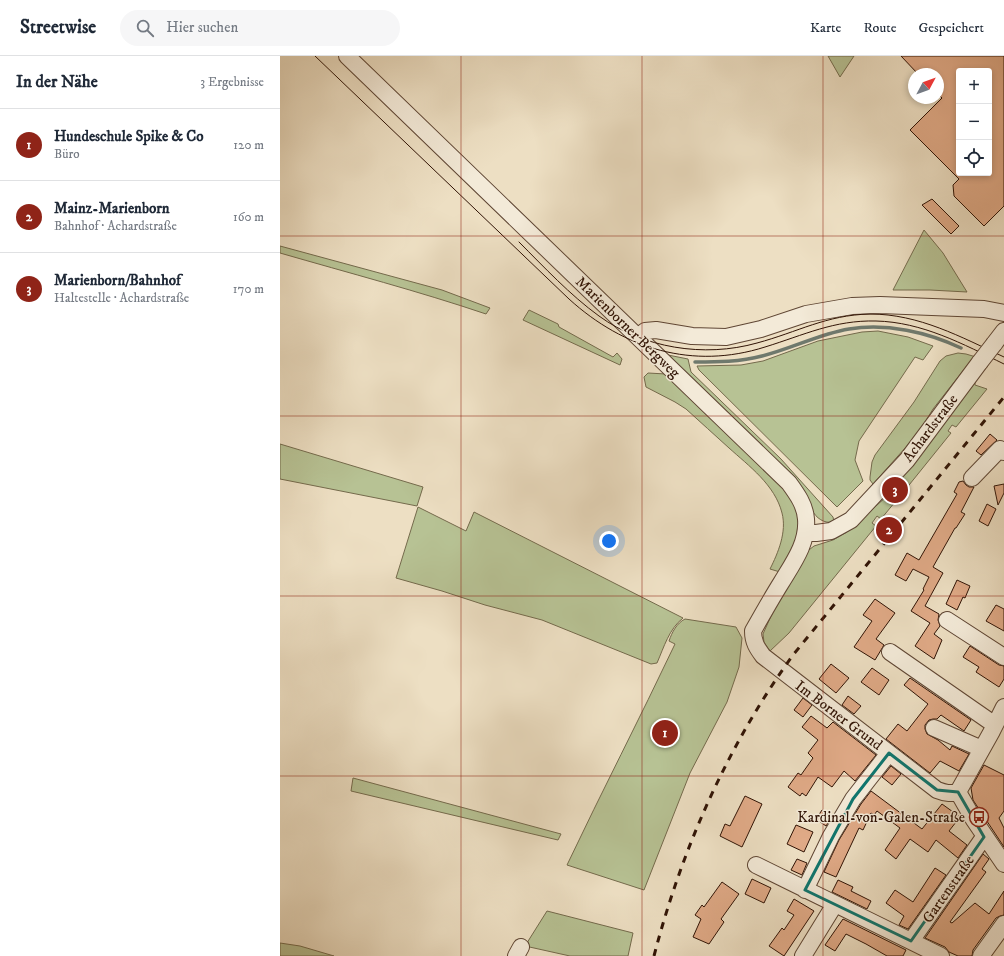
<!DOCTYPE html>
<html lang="de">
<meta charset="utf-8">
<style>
body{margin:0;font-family:"IM FELL DW Pica",serif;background:#f6f6f7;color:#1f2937}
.controls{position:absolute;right:12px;top:12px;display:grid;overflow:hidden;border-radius:4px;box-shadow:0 2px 6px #0003}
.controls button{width:36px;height:36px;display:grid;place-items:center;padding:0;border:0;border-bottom:1px solid #e0e1e3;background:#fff;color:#1f2937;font:20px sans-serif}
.compass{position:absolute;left:628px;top:12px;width:36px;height:36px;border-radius:50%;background:#fff;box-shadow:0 2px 6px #0003;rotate:49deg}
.you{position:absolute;left:329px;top:485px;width:14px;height:14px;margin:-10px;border:3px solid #fff;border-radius:50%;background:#1a73e8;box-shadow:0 0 0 6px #1a73e833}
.badge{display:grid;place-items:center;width:26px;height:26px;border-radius:50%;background:#8f2418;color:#fff;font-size:13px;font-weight:700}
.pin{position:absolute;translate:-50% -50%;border:2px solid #fff;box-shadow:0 1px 4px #0006}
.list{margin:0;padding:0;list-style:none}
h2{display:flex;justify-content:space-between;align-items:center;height:52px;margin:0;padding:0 16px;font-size:17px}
h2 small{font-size:13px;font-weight:400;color:#747a83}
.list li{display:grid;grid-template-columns:26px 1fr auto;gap:12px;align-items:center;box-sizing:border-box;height:72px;padding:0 16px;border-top:1px solid #e0e1e3}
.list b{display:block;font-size:15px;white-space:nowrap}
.list p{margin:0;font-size:13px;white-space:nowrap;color:#747a83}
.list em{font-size:13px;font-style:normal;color:#747a83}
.icon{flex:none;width:22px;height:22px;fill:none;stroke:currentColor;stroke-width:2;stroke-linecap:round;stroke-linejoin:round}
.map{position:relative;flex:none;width:724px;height:900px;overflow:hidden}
header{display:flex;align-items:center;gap:24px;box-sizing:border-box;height:56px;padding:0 20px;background:#fff;border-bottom:1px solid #e0e1e3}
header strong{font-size:19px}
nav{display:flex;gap:22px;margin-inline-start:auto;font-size:14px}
.search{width:280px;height:36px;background:#f6f6f7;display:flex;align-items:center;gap:10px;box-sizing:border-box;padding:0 14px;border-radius:22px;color:#747a83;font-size:15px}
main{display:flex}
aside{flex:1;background:#fff}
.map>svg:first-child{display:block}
.green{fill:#b7c294;stroke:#746a4c}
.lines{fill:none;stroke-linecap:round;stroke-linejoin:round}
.stream{stroke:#6f796d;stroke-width:3.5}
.building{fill:#e0aa87;stroke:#301305;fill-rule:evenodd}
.minor-casing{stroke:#5f4634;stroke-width:18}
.minor{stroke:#f3ead8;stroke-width:16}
.tram{stroke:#301305;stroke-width:1}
.rail{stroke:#301305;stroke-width:3;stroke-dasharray:7 7;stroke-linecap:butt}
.minor-bridge-casing{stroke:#5f4634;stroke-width:18;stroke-linecap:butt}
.minor-bridge{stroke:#f3ead8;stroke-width:16}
.marked{fill:none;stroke:#0f766e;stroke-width:3;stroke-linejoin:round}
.grid{fill:none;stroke:#8f2418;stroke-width:1;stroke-opacity:0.55}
.labels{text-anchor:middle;stroke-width:3;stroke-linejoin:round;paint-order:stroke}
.street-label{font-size:15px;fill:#301305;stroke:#f3ead8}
.poi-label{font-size:15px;fill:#301305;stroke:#f3ead8;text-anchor:end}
</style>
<header>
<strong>Streetwise</strong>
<div class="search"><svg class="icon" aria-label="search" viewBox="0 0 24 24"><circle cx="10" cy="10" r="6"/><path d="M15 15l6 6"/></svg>Hier suchen</div>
<nav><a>Karte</a><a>Route</a><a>Gespeichert</a></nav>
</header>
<main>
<aside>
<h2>In der Nähe<small>3 Ergebnisse</small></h2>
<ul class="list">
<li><span class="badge">1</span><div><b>Hundeschule Spike &amp; Co</b><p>Büro</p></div><em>120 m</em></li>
<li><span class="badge">2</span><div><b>Mainz-Marienborn</b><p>Bahnhof · Achardstraße</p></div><em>160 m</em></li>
<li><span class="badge">3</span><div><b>Marienborn/Bahnhof</b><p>Haltestelle · Achardstraße</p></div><em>170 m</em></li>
</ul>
</aside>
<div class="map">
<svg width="724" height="900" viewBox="0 0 724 900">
<rect width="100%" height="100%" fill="#eddfc3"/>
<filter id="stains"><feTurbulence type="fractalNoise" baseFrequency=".005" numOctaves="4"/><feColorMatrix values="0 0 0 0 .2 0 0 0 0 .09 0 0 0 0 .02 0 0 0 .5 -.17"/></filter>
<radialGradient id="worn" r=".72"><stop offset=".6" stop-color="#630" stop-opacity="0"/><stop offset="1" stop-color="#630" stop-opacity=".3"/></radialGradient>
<path class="green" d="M 548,0 L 574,0 L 560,21 Z
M 644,174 L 663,197 L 687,236 L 650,234 L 613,234 Z
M 0,190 L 162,234 L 210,252 L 206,258 C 138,235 69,217 0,197 Z
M 249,254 L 278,268 L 279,271 L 333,301 L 337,297 L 342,303 L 340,309 L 243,264 Z
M 598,275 L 628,281 L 653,290 L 643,304 L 635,301 L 579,385 L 575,404 L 583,425 L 557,451 L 419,314 L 417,310 L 461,309 L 483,305 L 538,285 L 582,276 Z
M 678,297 L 686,298 L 696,301 L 693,302 L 653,353 L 642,371 L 626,391 L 593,428 L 590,424 L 590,421 L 592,406 L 595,399 L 634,346 L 660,305 L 666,300 Z
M 383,298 L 408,303 L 411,316 L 501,403 L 553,461 L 554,466 C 544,468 536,462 532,454 Z
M 368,317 L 386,318 L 501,426 L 517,451 L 520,469 L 517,484 L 500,516 L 490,513 C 498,497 507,476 502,457 C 495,429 469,410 449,392 C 435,379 420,366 406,353 L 395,346 L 366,331 L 364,321 Z
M 695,324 L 695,329 L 707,333 L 676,371 L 672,369 L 668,375 L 671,377 L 621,439 L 619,438 L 628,427 L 619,420 Z
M 0,388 L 143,431 L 137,450 L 0,423 Z
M 606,441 L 615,446 L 601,463 L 597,460 L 592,467 L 596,470 L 509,577 L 490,595 L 484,586 L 483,578 L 503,533 L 525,497 L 534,490 L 553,484 L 567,476 Z
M 138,451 L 186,475 L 194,456 L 403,562 C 389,573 384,591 377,607 L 371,608 L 262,564 L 205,549 L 162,535 L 116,522 Z
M 405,563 L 456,571 L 462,582 L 459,611 L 447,646 L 410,717 L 364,834 L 287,809 C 322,735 360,662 395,588 L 389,585 C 392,576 397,567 405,563 Z
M 73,722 L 281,778 L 278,784 L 71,735 Z
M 267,855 L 353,877 L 348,900 L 290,900 L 245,890 Z
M 0,887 L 20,890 L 54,900 L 0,900 Z"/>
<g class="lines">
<path class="stream" d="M 415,306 C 437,306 460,306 482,300 C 511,293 539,278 569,273 C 607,267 647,276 681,292"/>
</g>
<path class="building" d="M 621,0 L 724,0 L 724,150 L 704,170 L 674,140 L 673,129 L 679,123 L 630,74 L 662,42 L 658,38 L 658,18 L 638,18 ZM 679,15 L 709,15 L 709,117 L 679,117 Z
M 652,143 L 679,170 L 671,178 L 642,149 Z
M 710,378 L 717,384 L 701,399 L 696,395 Z
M 683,425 L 686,429 L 689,431 L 694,431 L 681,456 L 685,458 L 676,472 L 675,472 L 653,511 L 663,517 L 645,550 L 659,558 L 658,564 L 660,570 L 654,578 L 662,584 L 654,603 L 635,590 L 650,567 L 631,555 L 644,534 L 643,533 L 649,521 L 633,513 L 626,525 L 615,519 L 627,497 L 639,504 L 677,438 L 674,436 L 679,426 Z
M 724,428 L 724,437 L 718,449 L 714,430 Z
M 707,448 L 716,453 L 708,470 L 699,465 Z
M 677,524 L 690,530 L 685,542 L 683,541 L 677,554 L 666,548 Z
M 595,543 L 615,557 L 596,583 L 604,589 L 595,604 L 574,591 L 592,565 L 583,559 Z
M 716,549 L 724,553 L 724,575 L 706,565 Z
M 690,590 L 719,609 L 724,610 L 724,623 L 719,631 L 696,616 L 699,611 L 683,601 Z
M 551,608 L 569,622 L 556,637 L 539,623 Z
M 592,612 L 609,624 L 599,639 L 581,626 Z
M 630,622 L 691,664 L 684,675 L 661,659 L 657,663 L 653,663 L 649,664 L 645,669 L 645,673 L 647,678 L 658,684 L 670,694 L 672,690 L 689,698 L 679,715 L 660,705 L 650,717 L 606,683 L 618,668 L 627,675 L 648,648 L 624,629 Z
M 568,640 L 581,650 L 574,658 L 562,649 Z
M 523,642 L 532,649 L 523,661 L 514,654 Z
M 531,660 L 547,672 L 553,666 L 596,699 L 575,725 L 564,715 L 552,731 L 538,721 L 526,740 L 522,737 L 520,740 L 508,731 L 518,717 L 521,719 L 533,702 L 528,697 L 538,684 L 522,671 Z
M 704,709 L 724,719 L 724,755 L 719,762 L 724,772 L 724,791 L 693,744 L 691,732 Z
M 611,710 L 621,718 L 612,729 L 602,721 Z
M 591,735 L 642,773 L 662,748 L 680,761 L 669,775 L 687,789 L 678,802 L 656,784 L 648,796 L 630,783 L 616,803 L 605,794 L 620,772 L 597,755 L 594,759 L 591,757 L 583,774 L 579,772 L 556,821 L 544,816 L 559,784 L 581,748 Z
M 465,740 L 482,748 L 462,791 L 440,780 L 445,768 L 450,770 Z
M 542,754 L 552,761 L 546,770 L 536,763 Z
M 516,769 L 533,776 L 524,796 L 507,788 Z
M 703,798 L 709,803 L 702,813 L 706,816 L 670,866 L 672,867 L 695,847 L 709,858 L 724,835 L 724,859 L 720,860 L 716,862 L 693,894 L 692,900 L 678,900 L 669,896 L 665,891 L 645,882 Z
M 517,803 L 527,807 L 522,819 L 511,814 Z
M 655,812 L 666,819 L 628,873 L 619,869 L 624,860 L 606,847 L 615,834 L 633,846 Z
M 472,823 L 491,832 L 484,847 L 465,838 Z
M 558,824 L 573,831 L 571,835 L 591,845 L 587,853 L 552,836 Z
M 442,826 L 459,838 L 441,863 L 444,866 L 429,888 L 413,881 L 421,863 L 415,859 L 422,849 L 424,851 Z
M 514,843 L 534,855 L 504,900 L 489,890 L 502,872 L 504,874 L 514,859 L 507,855 Z
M 563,863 L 626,894 L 623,900 L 607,900 L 586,888 L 566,878 L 555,895 L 545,889 Z"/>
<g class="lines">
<g class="minor-casing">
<path id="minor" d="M 67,0 L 509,427 C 517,438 525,449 526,463 C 528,487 513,507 501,527 C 491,543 482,559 473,575 C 473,586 477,592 483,600 L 657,734 C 665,737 670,738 678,736 L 712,675 L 724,651
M 358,281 L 365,275 L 376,274 L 412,280 L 446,281 L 481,273 L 526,258 L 572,250 L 600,249 L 704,253 L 724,257
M 714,288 L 724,275
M 692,422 L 720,393 L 724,396
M 526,477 L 536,477 L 551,475 L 571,464 L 627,404 L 700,306
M 667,564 L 724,601
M 610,596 L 715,669
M 654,672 L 702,693
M 678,736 L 694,764 L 724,808
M 476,809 L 661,900
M 525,834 L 551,780 L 573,743 L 609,697
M 631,885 L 704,781
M 236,900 L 241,891
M 523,900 L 555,848
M 701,900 L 724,868"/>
</g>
<use href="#minor" class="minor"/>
<path class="tram" d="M 35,0 L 289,243 C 344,293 413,314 485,291 C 524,279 554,264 596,265 C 642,266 683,288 724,308
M 239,186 C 264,211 290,239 319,260 C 363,292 424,302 477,287 C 518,276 546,259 590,258 C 639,258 681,281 724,301"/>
<path class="rail" d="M 374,900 C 402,792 448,689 513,599 L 724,341"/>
<g class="minor-bridge-casing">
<path id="minor-bridge" d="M 700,306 L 714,288"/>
</g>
<use href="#minor-bridge" class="minor-bridge"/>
</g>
<path class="marked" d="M 609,697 L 657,734 L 678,736 L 704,781 L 631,885 L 525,834 L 573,743 Z"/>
<path class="grid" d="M 181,0 L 181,900M 362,0 L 362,900M 543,0 L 543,900M 0,180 L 724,180M 0,360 L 724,360M 0,540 L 724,540M 0,720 L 724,720"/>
<defs>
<g id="bus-ring" transform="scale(1)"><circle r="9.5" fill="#f3ead8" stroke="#8f2418" stroke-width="1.5"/><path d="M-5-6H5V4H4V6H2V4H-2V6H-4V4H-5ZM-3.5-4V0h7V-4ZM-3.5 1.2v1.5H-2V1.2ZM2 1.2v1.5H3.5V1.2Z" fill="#8f2418"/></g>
</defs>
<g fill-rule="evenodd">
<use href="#bus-ring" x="699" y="761"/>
</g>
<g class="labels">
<g class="street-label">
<text transform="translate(348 271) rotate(44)" y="5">Marienborner Bergweg</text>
<text transform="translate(650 372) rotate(-53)" y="5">Achardstraße</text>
<text transform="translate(559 659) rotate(37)" y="5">Im Borner Grund</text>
<text transform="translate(668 833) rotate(-55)" y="5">Gartenstraße</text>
</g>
<g class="poi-label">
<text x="685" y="766">Kardinal-von-Galen-Straße</text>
</g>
</g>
<rect width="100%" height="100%" filter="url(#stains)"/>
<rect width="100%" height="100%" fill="url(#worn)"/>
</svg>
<div class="controls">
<button>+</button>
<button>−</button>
<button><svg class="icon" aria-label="locate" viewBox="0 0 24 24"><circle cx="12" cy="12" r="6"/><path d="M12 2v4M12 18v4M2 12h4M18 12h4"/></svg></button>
</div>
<svg class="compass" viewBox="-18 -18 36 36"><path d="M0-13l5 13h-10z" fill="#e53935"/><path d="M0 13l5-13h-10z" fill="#747a83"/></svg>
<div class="you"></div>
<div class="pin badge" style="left:385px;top:677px">1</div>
<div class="pin badge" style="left:609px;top:474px">2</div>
<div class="pin badge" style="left:615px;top:434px">3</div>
</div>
</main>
